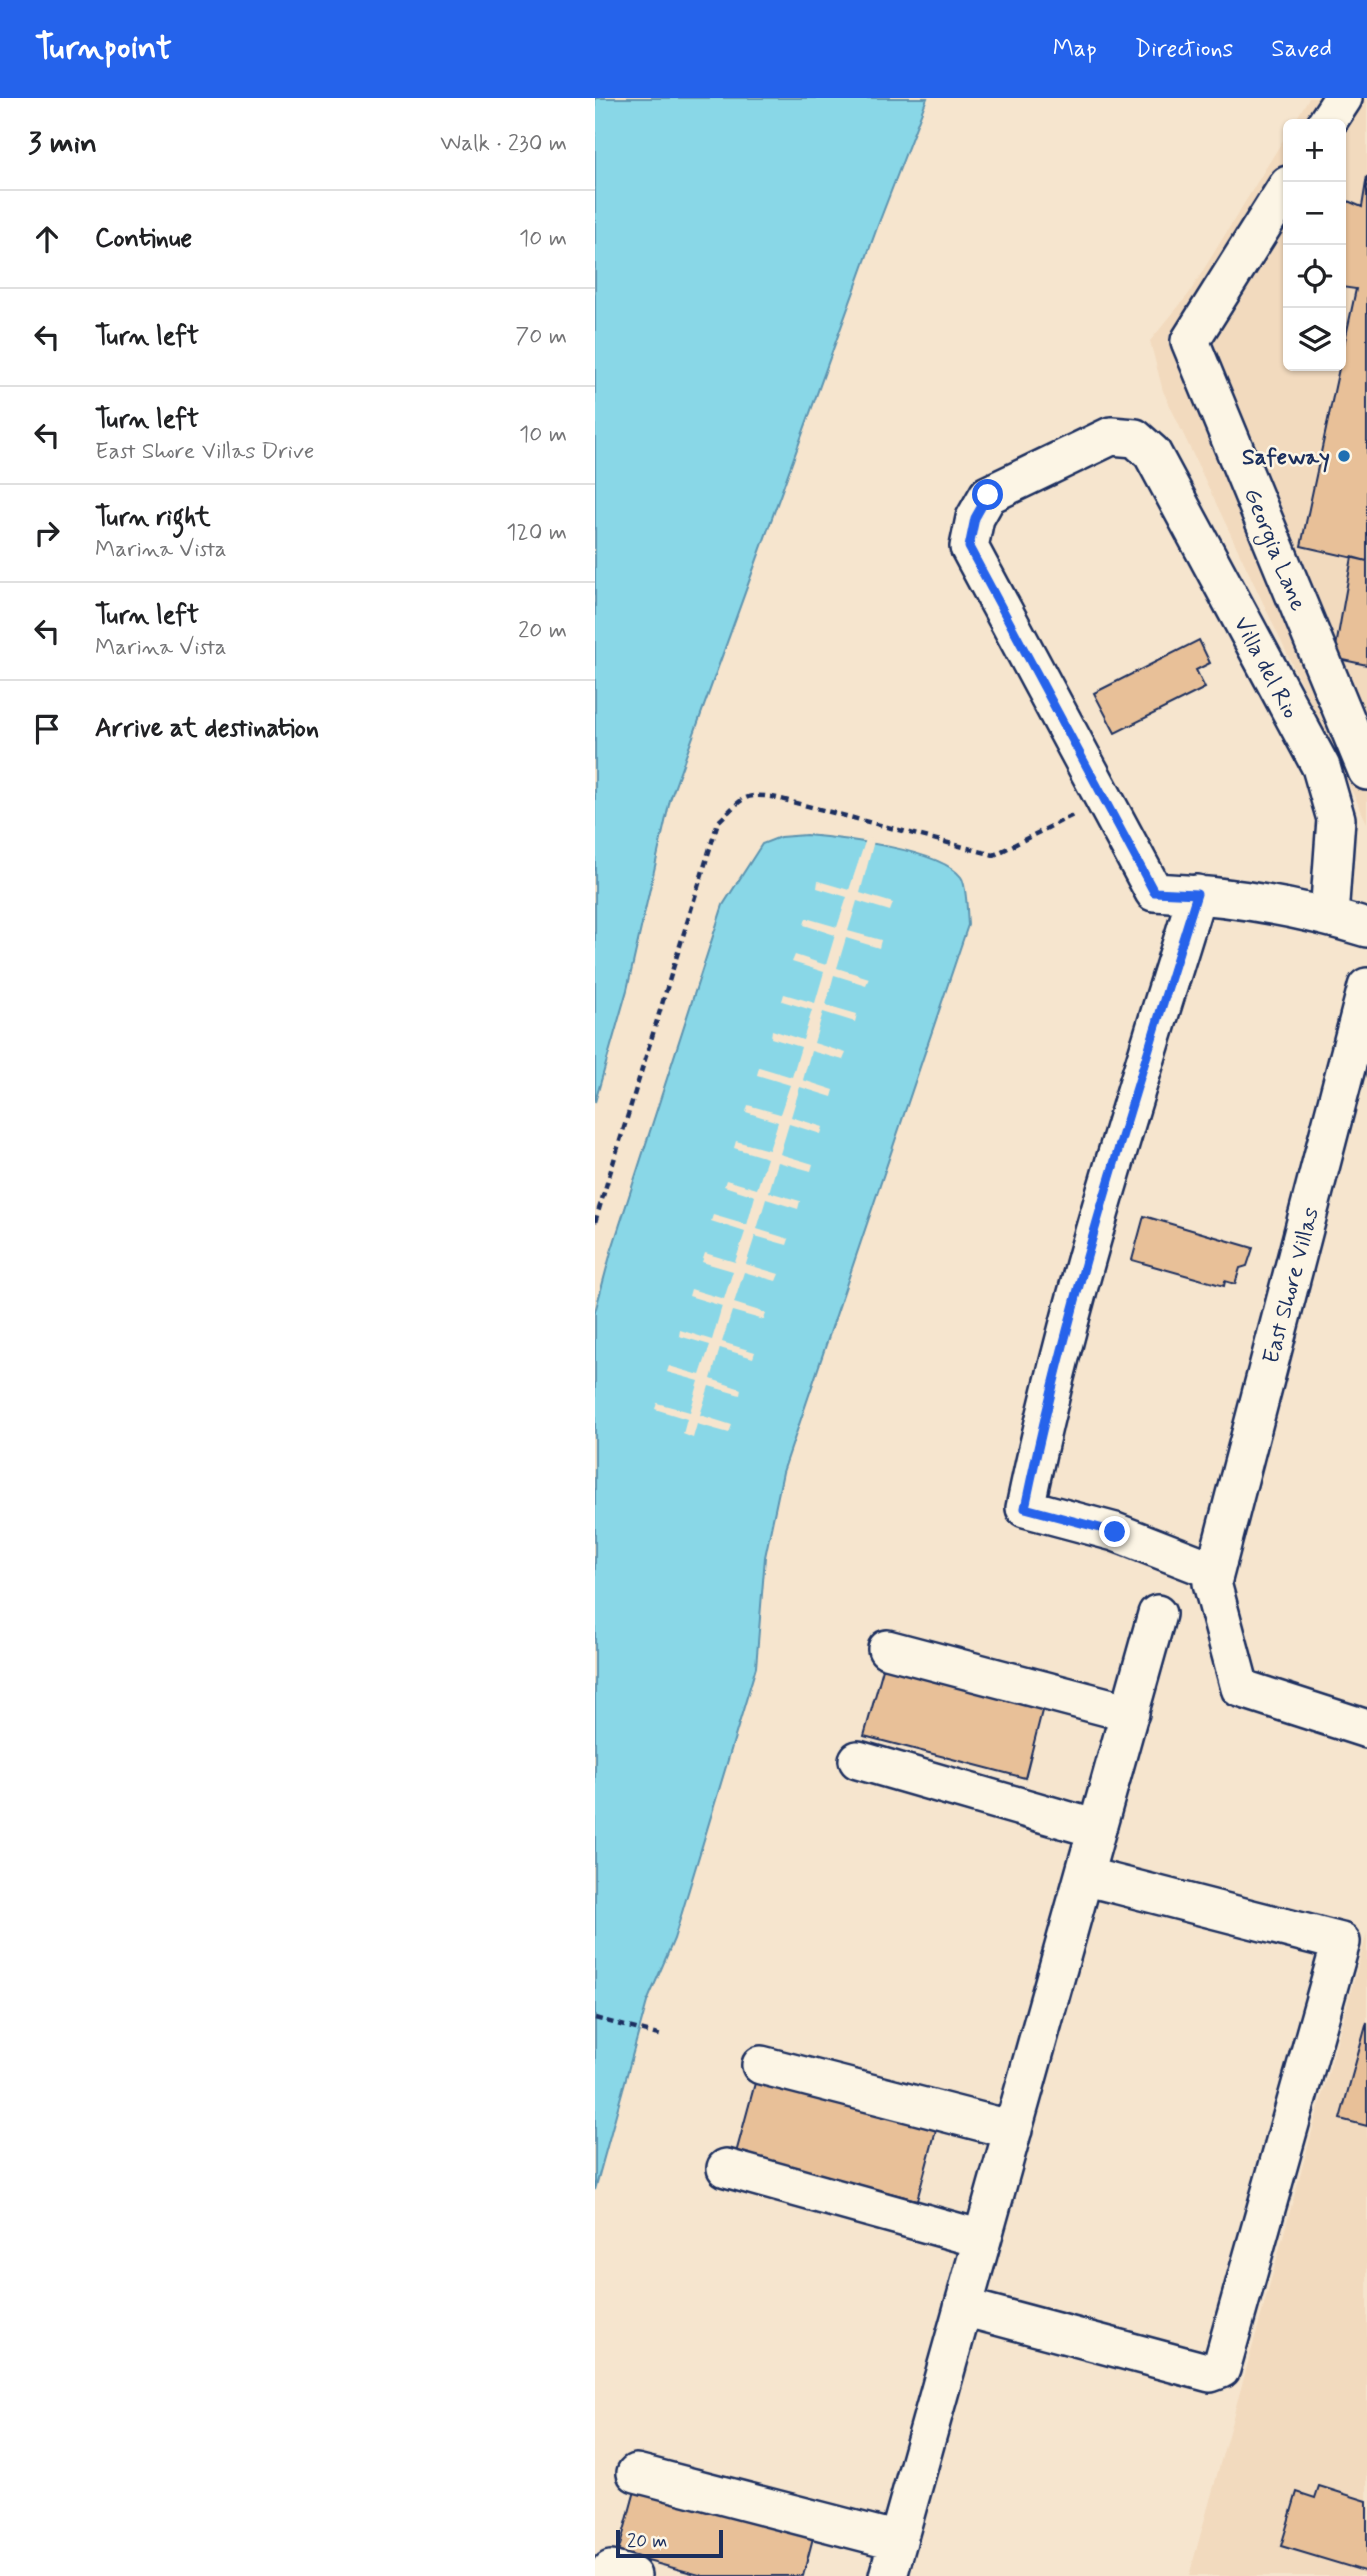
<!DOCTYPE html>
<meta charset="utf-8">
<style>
body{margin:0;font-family:Mynerve,sans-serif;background:#f2f2f2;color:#202124}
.controls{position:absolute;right:21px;top:21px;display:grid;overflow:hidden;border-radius:10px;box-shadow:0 2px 5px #0004}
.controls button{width:63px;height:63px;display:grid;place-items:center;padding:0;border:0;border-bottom:2px solid #e0e0e0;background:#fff;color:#202124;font:35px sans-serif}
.scale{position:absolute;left:21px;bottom:18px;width:107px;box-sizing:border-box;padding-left:7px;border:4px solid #1b2f5e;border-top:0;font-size:19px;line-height:24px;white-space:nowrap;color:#1b2f5e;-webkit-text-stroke:5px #fcf5e5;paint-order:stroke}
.stop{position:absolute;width:21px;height:21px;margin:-16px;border:5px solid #2563eb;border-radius:50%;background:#fff}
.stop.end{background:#2563eb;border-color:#fff;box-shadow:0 2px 7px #0008}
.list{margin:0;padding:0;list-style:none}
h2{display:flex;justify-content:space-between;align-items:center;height:91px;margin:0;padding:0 28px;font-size:30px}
h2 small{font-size:23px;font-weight:400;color:#757577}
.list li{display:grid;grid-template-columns:46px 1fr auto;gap:21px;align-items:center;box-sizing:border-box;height:98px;padding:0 28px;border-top:2px solid #e0e0e0}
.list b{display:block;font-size:26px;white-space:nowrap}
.list p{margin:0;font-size:23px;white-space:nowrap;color:#757577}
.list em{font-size:23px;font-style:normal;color:#757577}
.icon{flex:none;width:38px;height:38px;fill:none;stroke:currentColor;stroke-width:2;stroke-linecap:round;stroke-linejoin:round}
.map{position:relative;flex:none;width:772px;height:2478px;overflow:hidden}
header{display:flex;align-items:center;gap:42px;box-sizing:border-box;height:98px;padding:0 35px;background:#2563eb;color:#fff}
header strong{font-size:33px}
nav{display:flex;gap:38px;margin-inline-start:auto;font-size:24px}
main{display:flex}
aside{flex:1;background:#fff}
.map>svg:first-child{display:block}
.built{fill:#f2dabe}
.water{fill:#89d7e7;stroke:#5d94b0;stroke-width:2}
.pier{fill:#f6e5ce}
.building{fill:#e8c098;stroke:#1b2f5e;stroke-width:2}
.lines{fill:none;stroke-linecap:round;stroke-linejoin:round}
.minor-casing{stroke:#1b2f5e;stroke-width:42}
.path{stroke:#1b2f5e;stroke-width:4.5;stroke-dasharray:7 5;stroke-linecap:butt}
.minor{stroke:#fcf5e5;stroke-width:37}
.route{stroke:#2563eb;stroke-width:9}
.poi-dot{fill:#1f6fb2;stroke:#fcf5e5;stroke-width:2.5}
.labels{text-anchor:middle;stroke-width:5;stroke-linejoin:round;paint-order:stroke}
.poi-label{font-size:23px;font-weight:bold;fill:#1b2f5e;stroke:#fcf5e5;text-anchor:end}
.street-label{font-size:23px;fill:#1b2f5e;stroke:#fcf5e5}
</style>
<header>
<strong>Turnpoint</strong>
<nav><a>Map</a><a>Directions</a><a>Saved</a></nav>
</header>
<main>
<aside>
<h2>3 min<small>Walk · 230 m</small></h2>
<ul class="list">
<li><svg class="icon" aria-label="ahead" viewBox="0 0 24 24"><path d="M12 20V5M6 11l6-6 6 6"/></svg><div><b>Continue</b></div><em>10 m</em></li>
<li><svg class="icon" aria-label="left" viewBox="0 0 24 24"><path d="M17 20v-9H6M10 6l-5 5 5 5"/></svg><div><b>Turn left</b></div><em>70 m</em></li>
<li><svg class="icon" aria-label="left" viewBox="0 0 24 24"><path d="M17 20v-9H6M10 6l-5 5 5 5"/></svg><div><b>Turn left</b><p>East Shore Villas Drive</p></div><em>10 m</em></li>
<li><svg class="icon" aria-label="right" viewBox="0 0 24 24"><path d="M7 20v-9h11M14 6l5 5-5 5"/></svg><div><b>Turn right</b><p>Marina Vista</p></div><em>120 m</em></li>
<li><svg class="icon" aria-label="left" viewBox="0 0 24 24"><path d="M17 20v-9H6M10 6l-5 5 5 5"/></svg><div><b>Turn left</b><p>Marina Vista</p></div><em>20 m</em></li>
<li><svg class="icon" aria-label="arrive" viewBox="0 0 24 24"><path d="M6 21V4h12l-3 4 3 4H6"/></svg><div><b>Arrive at destination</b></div></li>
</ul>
</aside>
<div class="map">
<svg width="772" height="2478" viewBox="0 0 772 2478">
<rect width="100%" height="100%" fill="#f6e5ce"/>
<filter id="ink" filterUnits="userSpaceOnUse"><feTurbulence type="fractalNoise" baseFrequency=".0143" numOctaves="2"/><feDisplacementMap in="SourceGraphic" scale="14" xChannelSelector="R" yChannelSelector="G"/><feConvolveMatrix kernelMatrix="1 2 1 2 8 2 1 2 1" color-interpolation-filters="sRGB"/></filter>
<g filter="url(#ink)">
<path class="built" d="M 714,0 L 772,0 L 772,725 L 568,293 L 555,243 L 593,197 L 693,34 L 693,268 L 746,268 L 746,26 L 698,26 Z
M 772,1835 L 772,2478 L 594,2478 L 599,2460 Z"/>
<path class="water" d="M 0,0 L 332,0 L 283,127 L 75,702 L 32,892 L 0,1004 Z
M 211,737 C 246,740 345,751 366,779 C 372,787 372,816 373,827 L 188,1374 L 170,1459 L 161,1569 L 79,1841 L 52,1904 L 0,2092 L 0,1214 L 16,1154 L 128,807 L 167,746 L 185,739 Z"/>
<path class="pier" d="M 271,741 L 279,743 L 265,795 L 298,805 L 295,813 L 262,803 L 253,833 L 286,842 L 284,850 L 251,840 L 242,870 L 274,880 L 271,887 L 239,877 L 231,907 L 262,916 L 260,924 L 228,914 L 219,945 L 251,955 L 248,962 L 216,953 L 208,982 L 239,992 L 237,999 L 205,989 L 196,1019 L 228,1029 L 226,1036 L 194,1026 L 185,1056 L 218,1066 L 216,1073 L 183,1064 L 174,1094 L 205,1103 L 203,1111 L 171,1101 L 162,1131 L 194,1141 L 192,1147 L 160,1138 L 151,1166 L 184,1176 L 181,1183 L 149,1174 L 139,1205 L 171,1215 L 169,1222 L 137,1213 L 127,1244 L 160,1254 L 158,1260 L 125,1250 L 116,1281 L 146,1291 L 145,1297 L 114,1288 L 105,1317 L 137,1327 L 134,1335 L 102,1326 L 98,1340 L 88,1336 L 92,1321 L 60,1311 L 62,1305 L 95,1314 L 104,1283 L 72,1274 L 74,1268 L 105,1277 L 115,1247 L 84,1238 L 85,1232 L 117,1242 L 127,1208 L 94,1198 L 96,1191 L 129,1201 L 138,1173 L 107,1164 L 110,1155 L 140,1164 L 150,1134 L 116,1123 L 118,1117 L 152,1127 L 160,1098 L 129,1088 L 131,1082 L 162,1091 L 172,1060 L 139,1050 L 141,1043 L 174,1052 L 183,1024 L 151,1014 L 153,1007 L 185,1016 L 195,987 L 162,977 L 164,969 L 197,979 L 206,949 L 176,940 L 177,932 L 208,942 L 217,912 L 187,903 L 189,896 L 220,905 L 229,874 L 197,864 L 200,857 L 231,867 L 240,837 L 209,827 L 211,820 L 242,829 L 252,799 L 222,790 L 223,783 L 254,792 Z"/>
<path class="building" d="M 772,78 L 772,463 L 706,448 L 761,191 L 746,189 L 748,101 L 767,109 Z
M 757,459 L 772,463 L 772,567 L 739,560 Z
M 604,542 L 615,565 L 601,572 L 610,590 L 520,635 L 499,595 Z
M 549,1118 L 658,1150 L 652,1168 L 645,1170 L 640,1186 L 630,1183 L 629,1188 L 537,1162 Z
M 289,1567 L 448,1609 L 430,1680 L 269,1638 Z
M 772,1924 L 772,2028 L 745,2021 Z
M 160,1985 L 341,2032 L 322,2102 L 141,2055 Z
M 724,2388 L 772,2403 L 772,2474 L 686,2448 L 702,2394 L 720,2400 Z
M 41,2389 L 219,2436 L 208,2478 L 108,2478 L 23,2455 Z"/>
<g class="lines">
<g class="minor-casing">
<path id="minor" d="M 731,26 L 748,0
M 693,87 L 595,243 L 772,673
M 602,796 C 539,999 473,1202 430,1410 L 520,1434 L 620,1473
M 734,818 L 741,721 L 726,669 L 557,355 L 540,340 L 516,338 L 393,397 L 380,420 L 374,449 L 559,794 C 630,797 704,809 772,830
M 772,889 L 617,1485 L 645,1590 L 772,1631
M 292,1551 L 535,1615
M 263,1662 L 502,1731
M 166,1967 L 418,2032
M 131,2070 L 387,2141
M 368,2209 L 615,2275 L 626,2271 L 746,1844 L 489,1778
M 41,2375 L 303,2443
M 16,2472 L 37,2478
M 293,2478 L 562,1516"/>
</g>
<path class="path" d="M 0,1124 L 123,724 C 147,702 147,693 182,700 L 399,757 L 478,717
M 0,1920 L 67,1938"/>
<use href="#minor" class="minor"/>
</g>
</g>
<g class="lines" filter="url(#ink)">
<path class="route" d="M 393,397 L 380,420 L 374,449 L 559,794 L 602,796 C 539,999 473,1202 430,1410 L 520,1434"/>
</g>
<circle class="poi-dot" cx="749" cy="358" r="7"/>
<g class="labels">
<g class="poi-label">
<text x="735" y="366">Safeway</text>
</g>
<g class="street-label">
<text transform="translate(681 451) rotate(68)" y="8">Georgia Lane</text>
<text transform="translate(672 569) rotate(62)" y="8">Villa del Rio</text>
<text transform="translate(695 1187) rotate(-75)" y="8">East Shore Villas</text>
</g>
</g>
</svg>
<div class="controls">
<button>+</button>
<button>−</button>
<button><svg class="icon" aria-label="locate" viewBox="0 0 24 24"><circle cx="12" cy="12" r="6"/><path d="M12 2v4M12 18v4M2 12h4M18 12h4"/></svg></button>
<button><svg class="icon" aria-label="layers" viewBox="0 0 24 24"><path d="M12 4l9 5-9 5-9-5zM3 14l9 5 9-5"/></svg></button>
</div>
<div class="scale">20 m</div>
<div class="stop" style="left:393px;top:397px"></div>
<div class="stop end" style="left:520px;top:1434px"></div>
</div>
</main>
